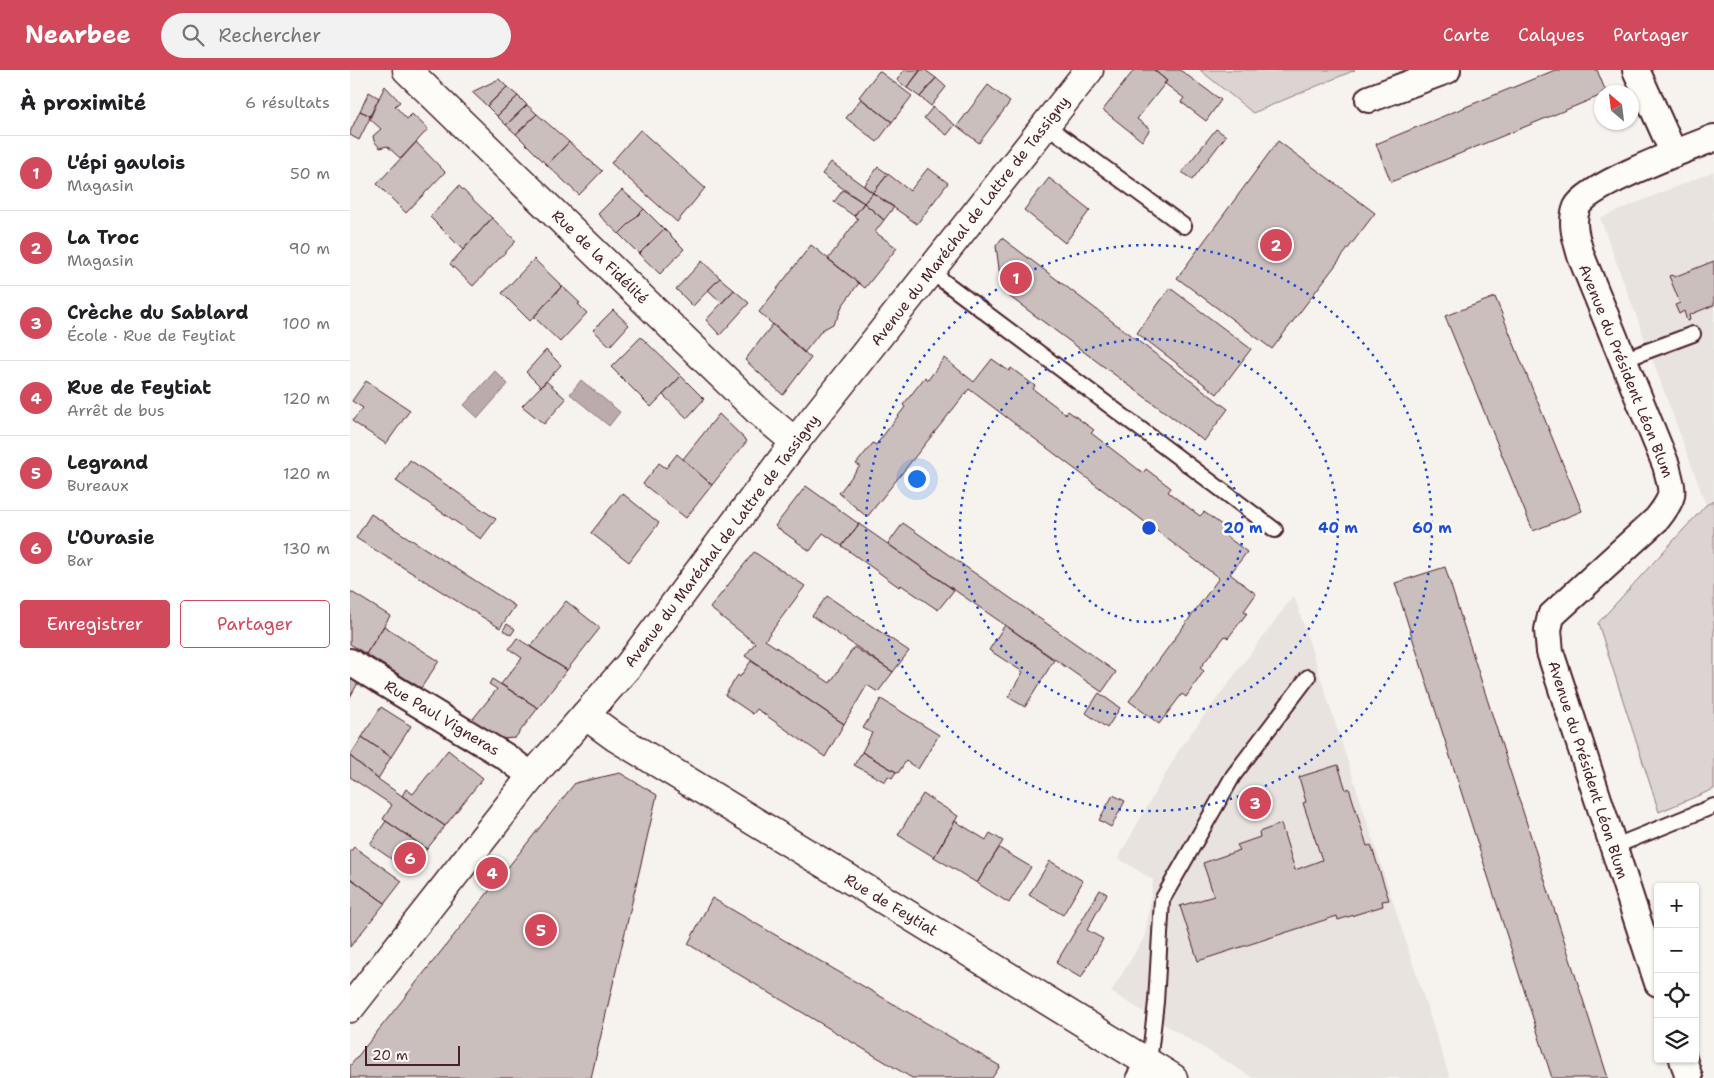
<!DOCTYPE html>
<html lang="fr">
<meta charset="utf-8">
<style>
body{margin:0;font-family:"Shantell Sans",sans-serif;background:#f2f2f2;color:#202124}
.controls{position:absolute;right:15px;bottom:15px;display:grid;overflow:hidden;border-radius:5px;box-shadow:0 1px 4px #0004}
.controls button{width:45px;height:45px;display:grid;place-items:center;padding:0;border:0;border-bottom:1px solid #e0e0e0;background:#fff;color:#202124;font:25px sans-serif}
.compass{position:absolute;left:1244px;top:15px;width:45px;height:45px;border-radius:50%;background:#fff;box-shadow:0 1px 4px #0004;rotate:332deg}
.scale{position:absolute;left:15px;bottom:12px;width:95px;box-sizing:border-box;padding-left:5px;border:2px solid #4a1f2b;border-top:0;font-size:14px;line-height:18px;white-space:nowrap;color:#4a1f2b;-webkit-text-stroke:4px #fdfcf7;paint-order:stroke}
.you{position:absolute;left:566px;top:408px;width:18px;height:18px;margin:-12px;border:4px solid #fff;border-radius:50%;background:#1a73e8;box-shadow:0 0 0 8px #1a73e833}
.badge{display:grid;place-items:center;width:32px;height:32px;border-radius:50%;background:#d1495b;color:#fff;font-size:16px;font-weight:700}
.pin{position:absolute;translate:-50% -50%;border:2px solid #fff;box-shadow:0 1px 5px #0006}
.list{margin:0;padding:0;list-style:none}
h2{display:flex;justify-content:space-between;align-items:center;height:65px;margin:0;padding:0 20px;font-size:21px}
h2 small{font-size:16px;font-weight:400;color:#757577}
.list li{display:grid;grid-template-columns:32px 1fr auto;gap:15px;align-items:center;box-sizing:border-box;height:75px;padding:0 20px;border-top:1px solid #e0e0e0}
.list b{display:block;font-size:19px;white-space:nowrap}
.list p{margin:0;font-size:16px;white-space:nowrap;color:#757577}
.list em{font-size:16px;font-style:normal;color:#757577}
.actions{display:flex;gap:10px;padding:15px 20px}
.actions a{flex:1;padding:11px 0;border:1px solid #d1495b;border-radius:5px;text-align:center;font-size:18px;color:#d1495b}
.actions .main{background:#d1495b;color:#fff}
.icon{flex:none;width:28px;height:28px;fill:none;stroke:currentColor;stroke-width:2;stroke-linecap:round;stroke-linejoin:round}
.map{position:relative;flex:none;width:1364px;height:1008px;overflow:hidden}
header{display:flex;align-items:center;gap:30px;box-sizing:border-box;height:70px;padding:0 25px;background:#d1495b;color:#fff}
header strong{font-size:24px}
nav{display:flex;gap:28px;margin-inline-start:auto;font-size:18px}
.search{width:350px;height:45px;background:#f2f2f2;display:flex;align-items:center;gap:12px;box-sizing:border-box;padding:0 18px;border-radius:28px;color:#757577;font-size:19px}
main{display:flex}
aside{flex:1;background:#fff}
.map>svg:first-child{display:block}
.built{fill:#e9e3e0}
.green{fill:#dcd4d2;stroke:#937a7e}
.water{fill:#bbabac;stroke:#8e7378}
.building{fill:#cbbfbe;stroke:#4a1f2b}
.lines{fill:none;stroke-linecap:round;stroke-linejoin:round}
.service-casing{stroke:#4a1f2b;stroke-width:18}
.minor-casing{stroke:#4a1f2b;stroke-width:30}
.tertiary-casing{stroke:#4a1f2b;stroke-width:31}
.primary-casing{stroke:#4a1f2b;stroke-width:31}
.service{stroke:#fdfcf7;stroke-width:14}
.minor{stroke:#fdfcf7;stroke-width:26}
.tertiary{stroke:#fdfcf7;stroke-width:28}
.primary{stroke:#fdfcf7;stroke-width:28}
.ring{fill:none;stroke:#1d4ed8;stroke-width:2.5;stroke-dasharray:2.5 5}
.labels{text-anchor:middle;stroke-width:5;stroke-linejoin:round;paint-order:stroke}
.street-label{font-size:15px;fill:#4a1f2b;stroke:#fdfcf7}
.centre{fill:#1d4ed8;stroke:#fdfcf7;stroke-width:2.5}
.ring-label{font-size:15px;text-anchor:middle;font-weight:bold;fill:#1d4ed8;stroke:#fdfcf7;stroke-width:5;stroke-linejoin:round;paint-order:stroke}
</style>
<header>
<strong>Nearbee</strong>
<div class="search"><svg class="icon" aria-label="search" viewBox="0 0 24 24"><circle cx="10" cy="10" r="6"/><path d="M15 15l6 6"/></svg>Rechercher</div>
<nav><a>Carte</a><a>Calques</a><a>Partager</a></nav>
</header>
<main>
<aside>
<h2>À proximité<small>6 résultats</small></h2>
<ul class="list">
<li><span class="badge">1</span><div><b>L'épi gaulois</b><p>Magasin</p></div><em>50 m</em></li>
<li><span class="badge">2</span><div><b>La Troc</b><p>Magasin</p></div><em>90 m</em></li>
<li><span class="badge">3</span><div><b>Crèche du Sablard</b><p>École · Rue de Feytiat</p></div><em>100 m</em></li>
<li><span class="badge">4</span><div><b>Rue de Feytiat</b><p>Arrêt de bus</p></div><em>120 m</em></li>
<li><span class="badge">5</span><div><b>Legrand</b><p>Bureaux</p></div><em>120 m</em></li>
<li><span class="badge">6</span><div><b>L'Ourasie</b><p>Bar</p></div><em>130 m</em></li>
</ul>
<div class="actions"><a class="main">Enregistrer</a><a>Partager</a></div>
</aside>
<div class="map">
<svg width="1364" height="1008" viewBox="0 0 1364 1008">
<rect width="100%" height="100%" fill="#f6f3ef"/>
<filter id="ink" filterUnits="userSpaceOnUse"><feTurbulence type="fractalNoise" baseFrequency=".02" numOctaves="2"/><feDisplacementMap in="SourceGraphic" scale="10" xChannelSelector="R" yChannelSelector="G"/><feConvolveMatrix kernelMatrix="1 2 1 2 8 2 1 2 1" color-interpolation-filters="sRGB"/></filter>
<g filter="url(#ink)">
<path class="built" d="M 1364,101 L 1364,431 L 1356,435 L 1250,148 Z
M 944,525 L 1100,1008 L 903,1008 L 761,922 L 795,866 L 803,810 L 768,788 L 830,678 Z"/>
<path class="green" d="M 850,0 L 1005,0 L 903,43 Z
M 1364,431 L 1364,719 L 1309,742 L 1248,553 L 1356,435 Z"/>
<path class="water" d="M 145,301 L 158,314 L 128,348 L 114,335 Z
M 231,310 L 270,342 L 259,356 L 220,324 Z"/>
<path class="building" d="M 554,0 L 570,0 L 557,18 L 547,10 Z
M 571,0 L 575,0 L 586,8 L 570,27 L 557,18 Z
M 784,0 L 804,0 L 817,11 L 787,49 L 800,59 L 792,71 L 753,40 Z
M 804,0 L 830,0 L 871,30 L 856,51 L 831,32 L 834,28 L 814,13 L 817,11 Z
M 1205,0 L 1247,0 L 1256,22 L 1252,22 L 1252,25 L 1041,112 L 1026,74 Z
M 529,1 L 562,26 L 542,52 L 509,27 Z
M 586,8 L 596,17 L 581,36 L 570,27 Z
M 149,9 L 157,17 L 137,36 L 122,22 Z
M 638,15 L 660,32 L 629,73 L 607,56 Z
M 35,16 L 50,32 L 45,36 L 57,49 L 62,44 L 78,59 L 51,89 L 37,76 L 30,78 L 24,71 L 23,66 L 31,59 L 19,48 Z
M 157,17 L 168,26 L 147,46 L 137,36 Z
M 19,22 L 29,28 L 21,46 L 10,41 Z
M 168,26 L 177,35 L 156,55 L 147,46 Z
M 511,29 L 542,52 L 527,72 L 496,48 Z
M 177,35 L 187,44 L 166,64 L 156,55 Z
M 583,37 L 605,55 L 597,65 L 574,48 Z
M 10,41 L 21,46 L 9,70 L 0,65 L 0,62 Z
M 187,44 L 219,72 L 197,95 L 166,64 Z
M 866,59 L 876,66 L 842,110 L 832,102 Z
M 290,60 L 355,118 L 327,152 L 261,93 Z
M 928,71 L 1025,143 L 922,279 L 827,208 Z
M 66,72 L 95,102 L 56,143 L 27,114 Z
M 219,72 L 252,101 L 229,125 L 197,95 Z
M 481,92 L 523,123 L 514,133 L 472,104 Z
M 528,97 L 538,104 L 523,123 L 514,116 Z
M 578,98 L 598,113 L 567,154 L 523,123 L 538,104 L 560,121 Z
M 699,108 L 740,140 L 715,173 L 674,140 Z
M 109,116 L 142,148 L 113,180 L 80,147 Z
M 272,120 L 294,139 L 269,164 L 248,144 Z
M 493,120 L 514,133 L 504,146 L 484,132 Z
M 523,123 L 544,137 L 534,150 L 514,133 Z
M 514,133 L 534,150 L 525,162 L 547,178 L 515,218 L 478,189 L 508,149 L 504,146 Z
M 294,139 L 314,159 L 289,184 L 269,164 Z
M 142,148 L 166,171 L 123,216 L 100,194 Z
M 314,159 L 334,179 L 310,204 L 289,184 Z
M 652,168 L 878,339 L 854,371 L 652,221 L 646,176 Z
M 461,175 L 509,213 L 492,236 L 488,247 L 483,254 L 472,260 L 454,283 L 409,242 Z
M 184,189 L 212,216 L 180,251 L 152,223 Z
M 352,191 L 370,208 L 343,236 L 326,219 Z
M 1364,191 L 1364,235 L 1339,245 L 1340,250 L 1337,251 L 1334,241 L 1329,244 L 1325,235 L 1330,233 L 1319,206 L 1322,205 L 1324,207 Z
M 370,208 L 384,220 L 372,233 L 358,220 Z
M 212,216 L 230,233 L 228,234 L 237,243 L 210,272 L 184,247 Z
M 820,218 L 901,279 L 867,324 L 787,263 Z
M 384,220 L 399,233 L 370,265 L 356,250 Z
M 1145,227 L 1232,441 L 1183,461 L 1095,246 Z
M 263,240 L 279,255 L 260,276 L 243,260 Z
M 423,254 L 461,288 L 433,325 L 395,290 Z
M 291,267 L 331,306 L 301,337 L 261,297 Z
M 196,280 L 211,295 L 191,317 L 176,302 Z
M 594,288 L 624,312 L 642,289 L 659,301 L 661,298 L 685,316 L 683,319 L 716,344 L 718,341 L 744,360 L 741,363 L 793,403 L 796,399 L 821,418 L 818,422 L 850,446 L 854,442 L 880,461 L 876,466 L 897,482 L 880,504 L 906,524 L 894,541 L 897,543 L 878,568 L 875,566 L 850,598 L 854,601 L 836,627 L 832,624 L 809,654 L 779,631 L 869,508 L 619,319 L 517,447 L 489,423 L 510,396 L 506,394 L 523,373 L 526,375 L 555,337 L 553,335 L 575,307 L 578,310 Z
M 331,306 L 354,329 L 337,348 L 313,325 Z
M 16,311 L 60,340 L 36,374 L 2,351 L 13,338 L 2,331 Z
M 196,311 L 216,329 L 194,354 L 172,336 Z
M 369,344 L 397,371 L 362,415 L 333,389 Z
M 327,384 L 362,415 L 336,448 L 293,414 L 309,393 L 316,398 Z
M 60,390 L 146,449 L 131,469 L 46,411 Z
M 456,416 L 509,454 L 492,476 L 473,463 L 460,481 L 425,456 Z
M 272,423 L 309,453 L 279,492 L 241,463 Z
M 21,444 L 165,536 L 150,558 L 6,468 Z
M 553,453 L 766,602 L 752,622 L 538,474 Z
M 509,454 L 604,520 L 588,540 L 551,515 L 549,517 L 492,476 Z
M 404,482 L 455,516 L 415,570 L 480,613 L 504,577 L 543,602 L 528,622 L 517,615 L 494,654 L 395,586 L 405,573 L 360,538 Z
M 1095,497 L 1258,1008 L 1202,1008 L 1045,513 Z
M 0,521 L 40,546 L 16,584 L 0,574 Z
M 477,526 L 559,581 L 543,602 L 462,546 Z
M 216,531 L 250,558 L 217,600 L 180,577 Z
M 157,554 L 165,559 L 161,565 L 153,560 Z
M 655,555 L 704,590 L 675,637 L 658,627 L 673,602 L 639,580 Z
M 34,556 L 89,591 L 71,618 L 16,584 Z
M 167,568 L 217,600 L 188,638 L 151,614 L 172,588 L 159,579 Z
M 401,591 L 494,654 L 475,687 L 407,639 L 403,644 L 375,625 L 388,605 L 390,607 Z
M 0,608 L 8,613 L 0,627 Z
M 142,609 L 188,638 L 165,668 L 151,669 L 122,650 L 147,619 L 139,614 Z
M 749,623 L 770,638 L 757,658 L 736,643 Z
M 531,629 L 589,665 L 568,699 L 556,691 L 548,703 L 512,682 L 522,663 L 513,658 Z
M 31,637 L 61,656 L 41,687 L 12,667 Z
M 12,667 L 41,687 L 28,709 L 0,686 Z
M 98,680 L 133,708 L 95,756 L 52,726 L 56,719 L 63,724 Z
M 512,682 L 546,702 L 542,708 L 538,706 L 535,712 L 504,695 Z
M 0,686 L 28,709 L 95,756 L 77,779 L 33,749 L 42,735 L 0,707 Z
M 988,695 L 996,720 L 999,718 L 1017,776 L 1021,775 L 1039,830 L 1032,831 L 1033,836 L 988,850 L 987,846 L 848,891 L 830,836 L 864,826 L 853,793 L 890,780 L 887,775 L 910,767 L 909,762 L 931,754 L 945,800 L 972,790 L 953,733 L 956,732 L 949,707 Z
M 270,703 L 307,725 L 241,1008 L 0,1008 L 0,996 L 225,713 Z
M 573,724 L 608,746 L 584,787 L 548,765 Z
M 763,725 L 775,731 L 761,757 L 749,750 Z
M 36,751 L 77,779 L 60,802 L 20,774 Z
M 605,751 L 636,770 L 640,763 L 653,771 L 627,813 L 584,787 Z
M 4,777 L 52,811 L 35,833 L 0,808 L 0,782 Z
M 649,778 L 681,797 L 659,833 L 627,813 Z
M 700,791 L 733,811 L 713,845 L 679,825 Z
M 0,808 L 35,833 L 0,877 Z
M 750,820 L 757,824 L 737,860 L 753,869 L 731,908 L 706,893 Z
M 362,828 L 650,996 L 642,1008 L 562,1008 L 338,874 Z"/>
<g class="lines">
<g class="service-casing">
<path id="service" d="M 696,55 L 834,156
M 580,201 L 925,460
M 1273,290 L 1343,264
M 1263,777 L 1364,736
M 799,993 L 806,932 L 812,830 L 883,706 L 958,607"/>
</g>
<g class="minor-casing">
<path id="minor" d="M 1286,0 L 1324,84
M 1019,29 L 1097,0
M 0,592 L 156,687 L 182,706
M 1308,913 L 1200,582 L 1198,560 L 1201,546 L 1307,449 C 1326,425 1323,423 1316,395 L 1231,186 C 1227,171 1220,153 1227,137 C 1238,115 1338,78 1364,68
M 1333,989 L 1339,1008
M 790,1008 L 799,993"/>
</g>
<g class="tertiary-casing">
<path id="tertiary" d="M 57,0 L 407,340 L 445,372"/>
</g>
<g class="primary-casing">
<path id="primary" d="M 235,645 L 265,667 L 531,828 L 823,1008
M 0,938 L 182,706 L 279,595 L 445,372 L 739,0"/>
</g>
<use href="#service" class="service"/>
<use href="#minor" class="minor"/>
<use href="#tertiary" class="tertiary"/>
<use href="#primary" class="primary"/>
</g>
</g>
<g class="ring">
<circle cx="799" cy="458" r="94"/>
<circle cx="799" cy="458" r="189"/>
<circle cx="799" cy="458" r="283"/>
</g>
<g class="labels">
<g class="street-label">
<text transform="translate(620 151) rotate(-52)" y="5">Avenue du Maréchal de Lattre de Tassigny</text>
<text transform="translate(250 187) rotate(44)" y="5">Rue de la Fidélité</text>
<text transform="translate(1276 301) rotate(68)" y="5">Avenue du Président Léon Blum</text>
<text transform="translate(372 471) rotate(-53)" y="5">Avenue du Maréchal de Lattre de Tassigny</text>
<text transform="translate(92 648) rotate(31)" y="5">Rue Paul Vigneras</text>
<text transform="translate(1238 700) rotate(72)" y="5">Avenue du Président Léon Blum</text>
<text transform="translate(541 835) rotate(31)" y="5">Rue de Feytiat</text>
</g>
</g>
<circle cx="799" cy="458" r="8" class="centre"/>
<g class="ring-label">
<text x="893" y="463">20 m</text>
<text x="988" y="463">40 m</text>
<text x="1082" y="463">60 m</text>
</g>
</svg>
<div class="controls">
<button>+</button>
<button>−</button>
<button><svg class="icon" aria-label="locate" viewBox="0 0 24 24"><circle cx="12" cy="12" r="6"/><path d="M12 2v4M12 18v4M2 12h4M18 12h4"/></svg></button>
<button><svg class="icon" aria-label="layers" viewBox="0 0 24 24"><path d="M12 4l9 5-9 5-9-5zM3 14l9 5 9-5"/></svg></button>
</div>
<svg class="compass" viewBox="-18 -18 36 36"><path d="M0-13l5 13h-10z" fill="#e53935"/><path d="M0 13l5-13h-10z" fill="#757577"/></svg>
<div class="scale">20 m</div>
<div class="you"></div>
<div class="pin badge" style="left:666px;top:208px">1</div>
<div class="pin badge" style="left:926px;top:175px">2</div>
<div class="pin badge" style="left:905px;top:733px">3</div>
<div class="pin badge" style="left:142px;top:803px">4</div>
<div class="pin badge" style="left:191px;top:860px">5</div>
<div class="pin badge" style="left:60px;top:788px">6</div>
</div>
</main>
